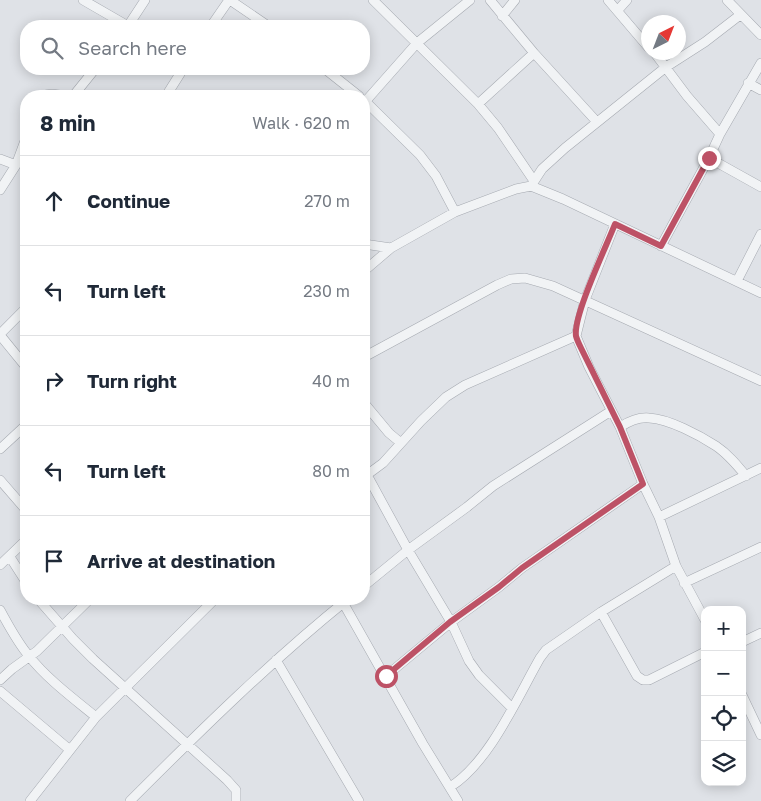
<!DOCTYPE html>
<meta charset="utf-8">
<style>
body{margin:0;font-family:"Golos Text",sans-serif;background:#f2f2f3;color:#1f2937}
.controls{position:absolute;right:15px;bottom:15px;display:grid;overflow:hidden;border-radius:10px;box-shadow:0 2px 12px #0003}
.controls button{width:45px;height:45px;display:grid;place-items:center;padding:0;border:0;border-bottom:1px solid #e0e1e3;background:#fff;color:#1f2937;font:25px sans-serif}
.compass{position:absolute;left:641px;top:15px;width:45px;height:45px;border-radius:50%;background:#fff;box-shadow:0 2px 12px #0003;rotate:42deg}
.stop{position:absolute;width:15px;height:15px;margin:-11px;border:4px solid #bd5266;border-radius:50%;background:#fff}
.stop.end{background:#bd5266;border-color:#fff;box-shadow:0 1px 5px #0008}
.list{margin:0;padding:0;list-style:none}
h2{display:flex;justify-content:space-between;align-items:center;height:65px;margin:0;padding:0 20px;font-size:21px}
h2 small{font-size:16px;font-weight:400;color:#747a83}
.list li{display:grid;grid-template-columns:32px 1fr auto;gap:15px;align-items:center;box-sizing:border-box;height:90px;padding:0 20px;border-top:1px solid #e0e1e3}
.list b{display:block;font-size:19px;white-space:nowrap}
.list em{font-size:16px;font-style:normal;color:#747a83}
.icon{flex:none;width:28px;height:28px;fill:none;stroke:currentColor;stroke-width:2;stroke-linecap:round;stroke-linejoin:round}
.map{position:relative;flex:none;width:761px;height:801px;overflow:hidden}
.search{position:absolute;background:#fff;box-shadow:0 2px 12px #0003;left:20px;top:20px;width:350px;height:55px;display:flex;align-items:center;gap:12px;box-sizing:border-box;padding:0 18px;border-radius:20px;color:#747a83;font-size:19px}
.panel{position:absolute;background:#fff;box-shadow:0 2px 12px #0003;left:20px;top:90px;width:350px;height:515px;border-radius:20px}
.map>svg:first-child{display:block}
.lines{fill:none;stroke-linecap:round;stroke-linejoin:round}
.minor-casing{stroke:#a5a9b0;stroke-width:10}
.minor{stroke:#f1f3f5;stroke-width:9}
.route{stroke:#bd5266;stroke-width:6}
</style>
<div class="map">
<svg width="761" height="801" viewBox="0 0 761 801">
<rect width="100%" height="100%" fill="#dfe2e7"/>
<g class="lines">
<g class="minor-casing">
<path id="minor" d="M 83,0 L 128,26
M 230,0 L 268,26
M 373,0 L 478,104 L 498,128 L 534,181
M 490,0 L 534,53 L 597,122
M 608,0 L 648,47
M 727,0 L 761,35
M 618,10 L 627,0
M 502,16 L 515,0
M 128,26 L 145,0
M 211,26 L 229,0
M 654,52 L 687,96 L 720,134
M 325,69 L 359,96
M 748,83 L 761,90
M 43,96 C 53,91 63,98 74,95 L 95,69
M 166,96 L 183,69
M 364,100 L 420,155 L 436,176 L 455,212
M 364,103 L 417,43 L 470,0
M 478,104 L 534,53
M 709,158 L 761,187
M 0,159 L 16,165
M 531,186 L 542,169 L 565,148 L 666,67 L 705,42 L 740,15
M 0,190 L 16,165 L 26,138
M 615,224 L 585,300 L 576,336 L 589,367 L 620,427 L 643,484 L 659,517 L 676,566 L 705,620
M 364,244 L 391,248 L 455,212 L 516,189 L 531,186 L 563,199 L 761,293
M 661,246 L 709,158 L 720,134 L 761,63
M 364,271 L 391,248
M 737,281 L 761,234
M 0,334 L 26,308
M 0,335 L 26,367
M 364,357 L 497,285 L 511,279 L 525,278 L 553,286 L 761,381
M 364,403 L 389,433 L 401,443
M 620,427 C 628,422 639,417 649,418 C 669,419 699,435 716,446 C 728,454 737,465 746,476
M 0,449 L 26,425
M 367,475 L 408,550 L 451,622 L 469,661 L 479,675 L 512,708
M 364,477 L 383,463 L 421,421 L 446,397 L 465,385 L 576,336
M 0,480 L 26,510
M 659,517 L 761,468
M 10,557 L 26,582
M 0,565 L 26,540
M 684,583 L 761,547
M 364,586 L 408,550 L 467,507 L 493,486 L 611,411
M 38,599 L 73,639 L 93,659 L 227,780 L 236,790 L 236,801
M 341,599 L 423,744 L 458,801
M 0,610 C 9,626 17,642 29,656 C 46,678 74,699 96,717
M 601,612 L 637,676 L 643,680 L 649,680 L 705,652
M 742,642 L 761,633
M 276,660 L 359,801
M 386,676 L 451,622 L 499,587 L 522,568 L 643,484
M 0,680 L 12,669 L 37,651 L 90,599
M 0,691 L 70,750
M 742,695 L 761,735
M 450,787 C 489,763 517,698 540,658 L 546,650 L 601,612 L 676,566
M 30,801 L 96,717 L 215,599
M 130,801 C 200,731 271,661 348,599"/>
</g>
<use href="#minor" class="minor"/>
</g>
<g class="lines">
<path class="route" d="M 386,676 L 450,622 L 499,587 L 522,568 L 643,484 L 620,427 L 581,348 C 579,344 577,340 576,336 C 573,316 606,247 615,224 L 661,246 L 709,158"/>
</g>
</svg>
<div class="controls">
<button>+</button>
<button>−</button>
<button><svg class="icon" aria-label="locate" viewBox="0 0 24 24"><circle cx="12" cy="12" r="6"/><path d="M12 2v4M12 18v4M2 12h4M18 12h4"/></svg></button>
<button><svg class="icon" aria-label="layers" viewBox="0 0 24 24"><path d="M12 4l9 5-9 5-9-5zM3 14l9 5 9-5"/></svg></button>
</div>
<svg class="compass" viewBox="-18 -18 36 36"><path d="M0-13l5 13h-10z" fill="#e53935"/><path d="M0 13l5-13h-10z" fill="#747a83"/></svg>
<div class="stop" style="left:386px;top:676px"></div>
<div class="stop end" style="left:709px;top:158px"></div>
<div class="search"><svg class="icon" aria-label="search" viewBox="0 0 24 24"><circle cx="10" cy="10" r="6"/><path d="M15 15l6 6"/></svg>Search here</div>
<section class="panel">
<h2>8 min<small>Walk · 620 m</small></h2>
<ul class="list">
<li><svg class="icon" aria-label="ahead" viewBox="0 0 24 24"><path d="M12 20V5M6 11l6-6 6 6"/></svg><div><b>Continue</b></div><em>270 m</em></li>
<li><svg class="icon" aria-label="left" viewBox="0 0 24 24"><path d="M17 20v-9H6M10 6l-5 5 5 5"/></svg><div><b>Turn left</b></div><em>230 m</em></li>
<li><svg class="icon" aria-label="right" viewBox="0 0 24 24"><path d="M7 20v-9h11M14 6l5 5-5 5"/></svg><div><b>Turn right</b></div><em>40 m</em></li>
<li><svg class="icon" aria-label="left" viewBox="0 0 24 24"><path d="M17 20v-9H6M10 6l-5 5 5 5"/></svg><div><b>Turn left</b></div><em>80 m</em></li>
<li><svg class="icon" aria-label="arrive" viewBox="0 0 24 24"><path d="M6 21V4h12l-3 4 3 4H6"/></svg><div><b>Arrive at destination</b></div></li>
</ul>
</section>
</div>
